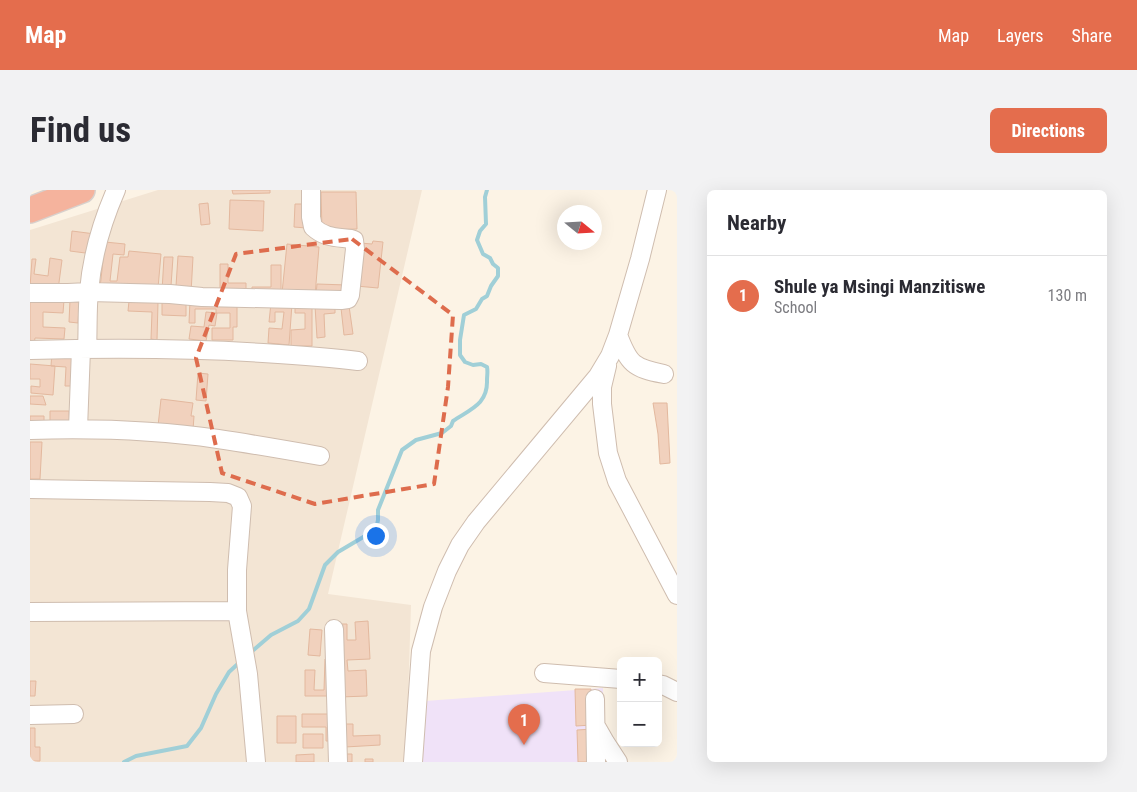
<!DOCTYPE html>
<meta charset="utf-8">
<style>
body{margin:0;font-family:"Roboto Condensed",sans-serif;background:#f2f2f3;color:#2b2b33}
.controls{position:absolute;right:15px;bottom:15px;display:grid;overflow:hidden;border-radius:8px;box-shadow:0 5px 20px #0002}
.controls button{width:45px;height:45px;display:grid;place-items:center;padding:0;border:0;border-bottom:1px solid #e1e1e2;background:#fff;color:#2b2b33;font:25px sans-serif}
.compass{position:absolute;left:527px;top:15px;width:45px;height:45px;border-radius:50%;background:#fff;box-shadow:0 5px 20px #0002;rotate:108deg}
.you{position:absolute;left:345px;top:345px;width:18px;height:18px;margin:-12px;border:4px solid #fff;border-radius:50%;background:#1a73e8;box-shadow:0 0 0 8px #1a73e833}
.badge{display:grid;place-items:center;width:32px;height:32px;border-radius:50%;background:#e46d4d;color:#fff;font-size:16px;font-weight:700}
.pin{position:absolute;translate:-50% -41px;filter:drop-shadow(0 1px 2px #0008)}
.pin::after{content:'';position:absolute;top:26px;width:18px;height:15px;background:inherit;clip-path:polygon(0 0,100% 0,50% 100%)}
.list{margin:0;padding:0;list-style:none}
h2{display:flex;justify-content:space-between;align-items:center;height:65px;margin:0;padding:0 20px;font-size:21px}
h2 small{font-size:16px;font-weight:400;color:#7c7c81}
.list li{display:grid;grid-template-columns:32px 1fr auto;gap:15px;align-items:center;box-sizing:border-box;height:80px;padding:0 20px;border-top:1px solid #e1e1e2}
.list b{display:block;font-size:19px;white-space:nowrap}
.list p{margin:0;font-size:16px;white-space:nowrap;color:#7c7c81}
.list em{font-size:16px;font-style:normal;color:#7c7c81}
.map{position:relative;flex:none;width:647px;height:572px;overflow:hidden;border-radius:8px}
header{display:flex;align-items:center;gap:30px;box-sizing:border-box;height:70px;padding:0 25px;background:#e46d4d;color:#fff}
header strong{font-size:24px}
nav{display:flex;gap:28px;margin-inline-start:auto;font-size:18px}
.intro{display:flex;align-items:center;justify-content:space-between;box-sizing:border-box;height:120px;padding:0 30px}
h1{margin:0;font-size:35px}
.button{padding:12px 22px;border-radius:8px;background:#e46d4d;color:#fff;font-size:18px;font-weight:700}
main{display:flex;gap:30px;padding:0 30px}
aside{flex:1;background:#fff;border-radius:8px;box-shadow:0 5px 20px #0002}
.map>svg:first-child{display:block}
.residential{fill:#f3e5d4}
.education{fill:#f0e2f8}
.lines{fill:none;stroke-linecap:round;stroke-linejoin:round}
.stream{stroke:#a0cfd7;stroke-width:4}
.building{fill:#f1d1bd;stroke:#e3b89e}
.minor-casing{stroke:#cfbdaf;stroke-width:20}
.highway-casing{stroke:#d8d1cd;stroke-width:28}
.minor{stroke:#fff;stroke-width:18}
.highway{stroke:#f5b39d;stroke-width:25}
.marked{fill:none;stroke:#de6c4d;stroke-width:4;stroke-dasharray:10 6;stroke-linejoin:round}
</style>
<header>
<strong>Map</strong>
<nav><a>Map</a><a>Layers</a><a>Share</a></nav>
</header>
<div class="intro"><h1>Find us</h1><a class="button">Directions</a></div>
<main>
<div class="map">
<svg width="647" height="572" viewBox="0 0 647 572">
<rect width="100%" height="100%" fill="#fcf3e5"/>
<path class="residential" d="M 128,0 L 392,0 L 298,404 L 381,415 L 376,572 L 0,572 L 0,40 Z"/>
<path class="education" d="M 573,498 L 575,572 L 389,572 L 395,511 Z"/>
<g class="lines">
<path class="stream" d="M 220,463 L 241,445 L 268,431 L 279,419 L 295,375 L 308,362 L 335,346 L 341,344 L 346,340 L 348,330 L 348,320 L 372,260 L 386,250 L 412,243 L 421,236 L 423,231 C 441,219 458,214 457,190 C 457,185 458,182 457,177 L 451,174 L 443,175 L 435,172 L 430,165 L 430,150 L 434,125 L 446,119 L 452,109 L 457,106 L 461,96 L 468,86 L 468,78 L 463,74 L 460,68 L 453,64 L 447,50 L 450,41 L 456,34 L 455,7 L 457,0
M 94,572 L 106,566 L 157,556 L 171,538 L 186,504 L 199,482 L 211,471"/>
</g>
<path class="building" d="M 202,0 L 240,0 L 240,3 L 203,4 Z
M 291,2 L 326,2 L 327,39 L 292,40 Z
M 200,10 L 234,11 L 233,41 L 199,39 Z
M 178,13 L 180,34 L 171,35 L 169,14 Z
M 265,14 L 277,14 L 276,38 L 264,37 Z
M 42,41 L 65,44 L 63,64 L 40,61 Z
M 343,51 L 353,52 L 348,98 L 326,96 L 330,53 L 342,54 Z
M 75,52 L 95,54 L 94,65 L 83,64 L 80,91 L 87,91 L 90,67 L 98,67 L 99,61 L 131,64 L 128,98 L 70,98 Z
M 257,54 L 289,57 L 285,106 L 252,103 Z
M 148,66 L 163,67 L 161,103 L 132,101 L 134,67 L 143,67 L 141,96 L 146,96 Z
M 20,68 L 32,70 L 28,100 L 0,97 L 2,69 L 6,69 L 4,84 L 18,86 Z
M 190,74 L 198,74 L 198,93 L 216,93 L 216,102 L 190,102 Z
M 241,75 L 251,75 L 251,105 L 222,105 L 222,97 L 241,97 Z
M 287,94 L 317,95 L 316,104 L 286,104 Z
M 0,109 L 34,110 L 33,123 L 13,122 L 13,137 L 35,138 L 34,149 L 5,148 L 4,155 L 0,154 Z
M 40,110 L 55,110 L 55,118 L 49,118 L 48,133 L 39,132 Z
M 99,111 L 128,112 L 127,150 L 121,149 L 122,122 L 98,121 Z
M 132,111 L 156,112 L 156,126 L 132,125 Z
M 160,111 L 207,112 L 207,137 L 203,137 L 203,150 L 182,150 L 182,138 L 200,138 L 200,123 L 186,123 L 186,119 L 165,119 L 165,133 L 159,133 Z
M 241,113 L 262,114 L 259,155 L 238,153 L 239,138 L 252,139 L 254,122 L 245,122 L 245,132 L 239,132 Z
M 282,113 L 282,156 L 261,156 L 261,140 L 275,139 L 275,123 L 265,123 L 265,114 Z
M 305,115 L 305,123 L 294,124 L 295,147 L 287,148 L 285,116 Z
M 319,116 L 323,144 L 314,145 L 311,118 Z
M 176,122 L 187,123 L 185,136 L 179,135 L 176,151 L 159,149 L 161,136 L 174,137 Z
M 22,162 L 47,162 L 46,196 L 35,196 L 36,177 L 21,176 Z
M 0,174 L 25,176 L 23,205 L 1,203 L 1,196 L 10,197 L 10,189 L 0,189 Z
M 168,183 L 178,184 L 176,211 L 166,210 Z
M 0,206 L 13,206 L 16,215 L 0,214 Z
M 131,209 L 163,213 L 161,226 L 164,226 L 163,240 L 128,236 Z
M 623,213 L 637,213 L 640,273 L 630,274 L 628,244 Z
M 20,221 L 39,221 L 40,235 L 20,235 Z
M 0,226 L 14,226 L 14,235 L 0,235 Z
M 0,252 L 12,252 L 10,289 L 0,289 L 0,292 Z
M 338,431 L 340,469 L 317,470 L 318,481 L 336,480 L 337,506 L 310,507 L 307,434 L 317,434 L 317,450 L 326,450 L 325,432 Z
M 280,439 L 292,440 L 290,466 L 278,465 Z
M 295,469 L 303,470 L 302,506 L 275,506 L 275,480 L 285,480 L 284,500 L 294,500 Z
M 0,491 L 6,491 L 5,506 L 0,506 Z
M 545,499 L 561,499 L 562,535 L 546,536 Z
M 272,524 L 302,524 L 302,551 L 296,551 L 296,537 L 272,537 Z
M 247,526 L 266,526 L 266,553 L 247,553 Z
M 313,534 L 323,534 L 323,546 L 350,545 L 350,555 L 315,557 Z
M 0,538 L 5,538 L 5,557 L 10,557 L 10,571 L 0,571 Z
M 563,539 L 564,572 L 548,572 L 547,540 Z
M 273,544 L 293,544 L 293,558 L 273,558 Z
M 284,564 L 284,572 L 266,572 L 266,565 Z
M 311,564 L 322,564 L 322,572 L 311,572 Z
M 335,569 L 343,569 L 343,572 L 335,572 Z"/>
<g class="lines">
<g class="minor-casing">
<path id="minor" d="M 0,103 L 38,103 L 59,102 L 140,104 L 172,107 L 311,110 L 318,109 L 320,105 L 325,59 L 324,50 L 321,49 C 306,47 295,48 283,37 L 281,27 L 281,0
M 588,145 C 599,174 603,178 634,184
M 57,159 C 58,140 57,120 59,101 C 62,66 72,32 86,0
M 0,160 C 78,158 156,158 233,163 C 265,165 297,167 328,171
M 577,176 L 572,197 L 572,214 L 578,263 L 587,291 L 647,405
M 48,239 L 51,159
M 0,240 C 63,238 126,240 188,249 C 222,254 256,260 290,266
M 0,299 L 180,302 L 198,303 L 208,307 L 212,316 L 207,380 L 207,421
M 0,422 L 207,421 L 218,484 L 226,572
M 304,439 L 308,572
M 514,483 L 591,489
M 628,494 L 633,495 L 647,502
M 565,509 L 566,572
M 0,525 L 44,524
M 567,538 L 575,552 L 588,572
M 383,572 L 391,461 L 403,417 L 417,381 L 430,355 L 446,332 L 568,186 L 580,166 L 588,145 L 610,69 L 627,0"/>
</g>
<g class="highway-casing">
<path id="highway" d="M 0,20 L 52,0"/>
</g>
<use href="#minor" class="minor"/>
<use href="#highway" class="highway"/>
</g>
<path class="marked" d="M 322,49 L 423,125 L 418,197 L 404,294 L 285,314 L 192,283 L 166,168 L 206,64 Z"/>
</svg>
<div class="controls">
<button>+</button>
<button>−</button>
</div>
<svg class="compass" viewBox="-18 -18 36 36"><path d="M0-13l5 13h-10z" fill="#e53935"/><path d="M0 13l5-13h-10z" fill="#7c7c81"/></svg>
<div class="you"></div>
<div class="pin badge" style="left:494px;top:555px">1</div>
</div>
<aside>
<h2>Nearby<small></small></h2>
<ul class="list">
<li><span class="badge">1</span><div><b>Shule ya Msingi Manzitiswe</b><p>School</p></div><em>130 m</em></li>
</ul>
</aside>
</main>
